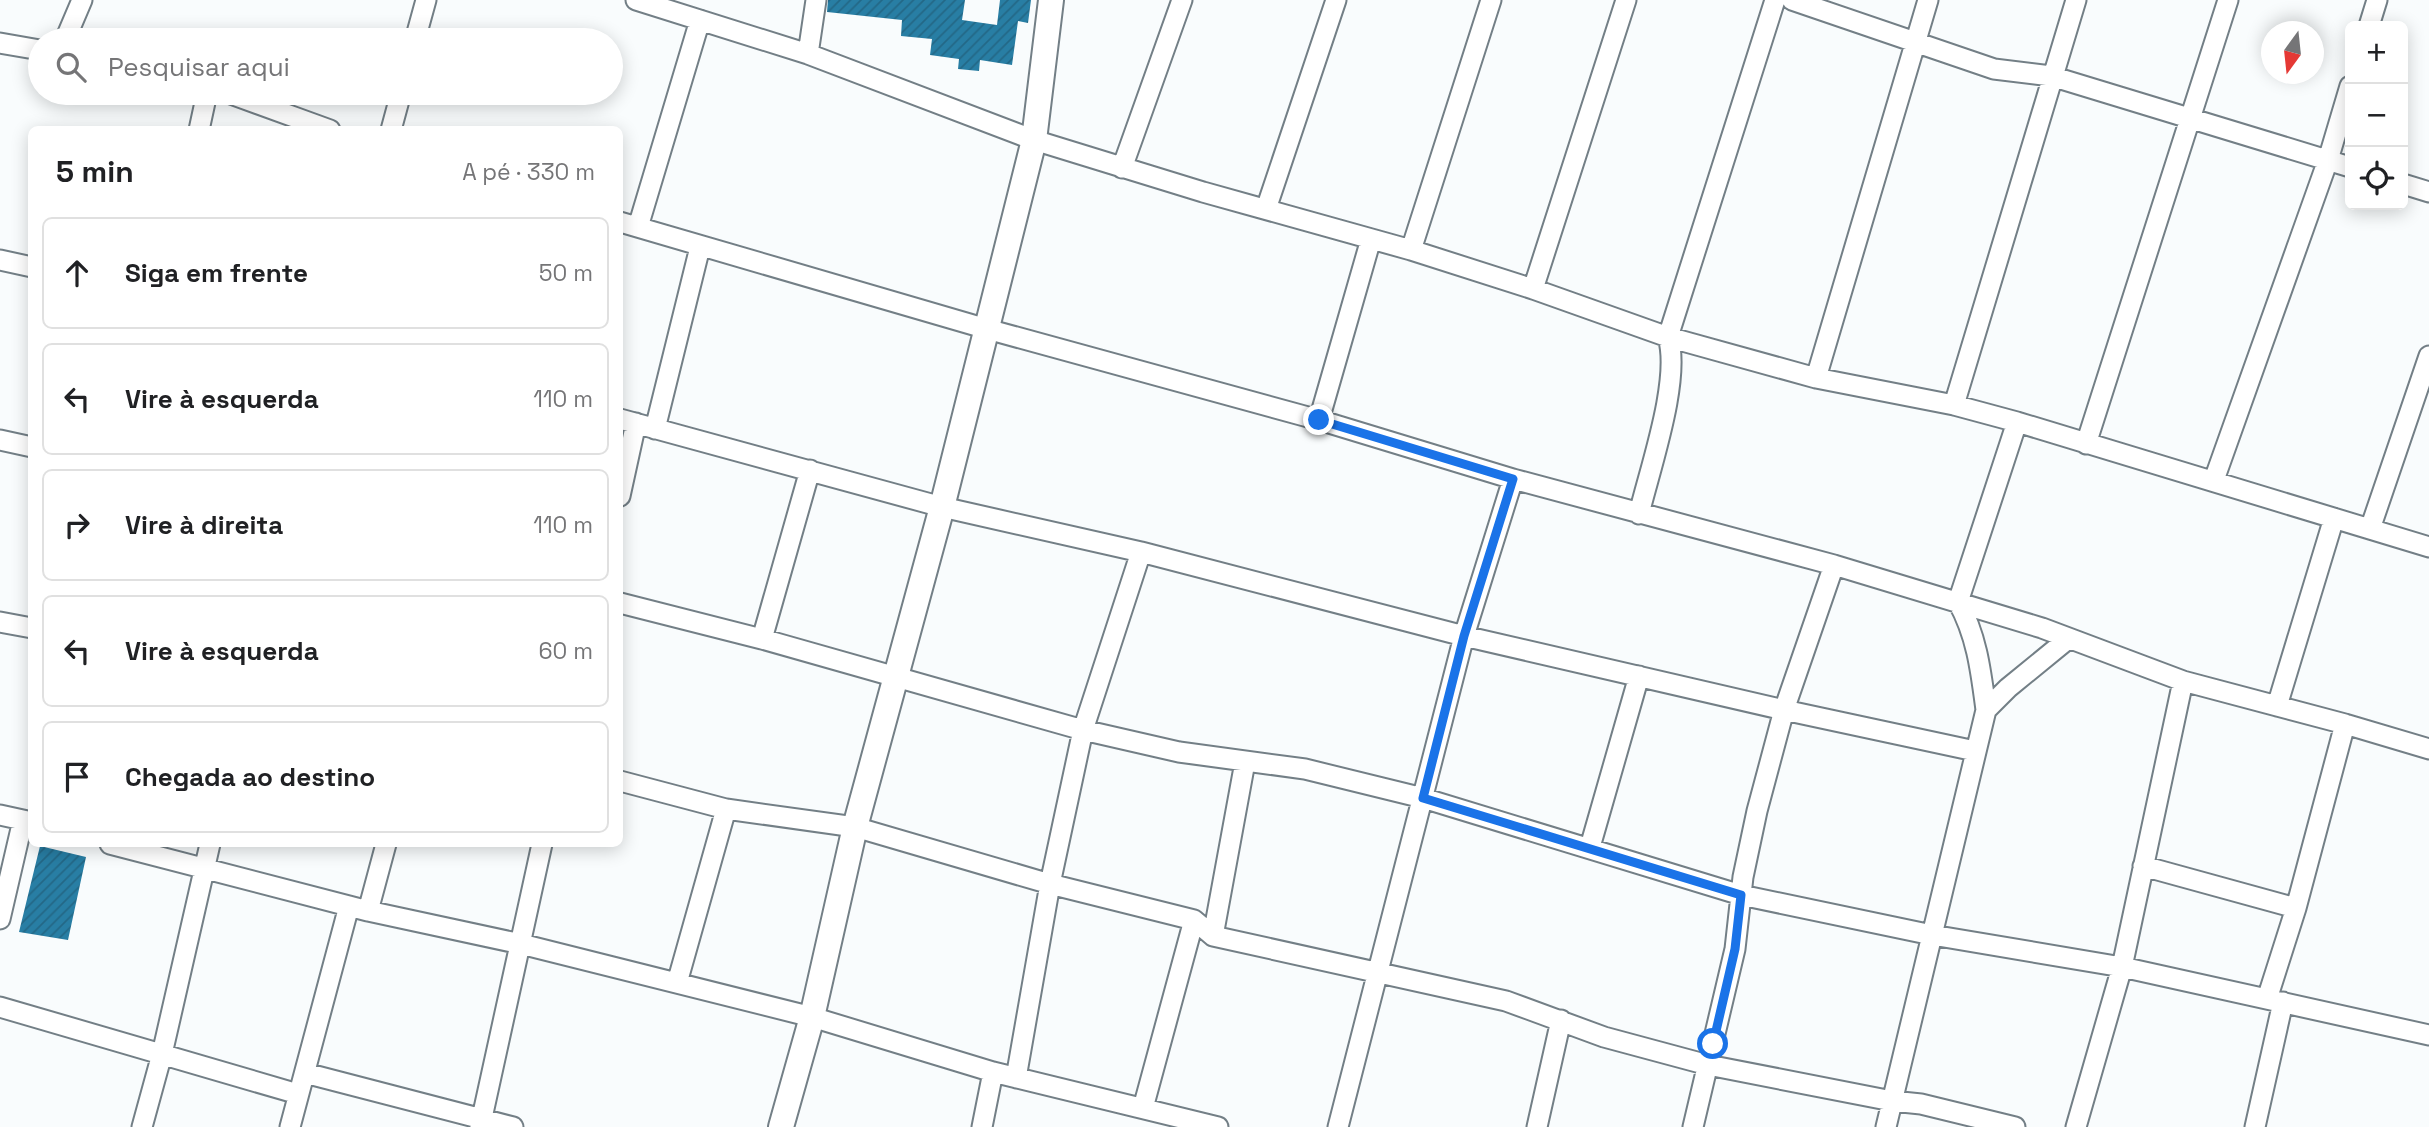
<!DOCTYPE html>
<html lang="pt">
<meta charset="utf-8">
<style>
body{margin:0;font-family:"Space Grotesk",sans-serif;background:#f6f6f6;color:#202124}
.controls{position:absolute;right:21px;top:21px;display:grid;overflow:hidden;border-radius:10px;box-shadow:0 4px 18px #0003}
.controls button{width:63px;height:63px;display:grid;place-items:center;padding:0;border:0;border-bottom:2px solid #e0e0e0;background:#fff;color:#202124;font:35px sans-serif}
.compass{position:absolute;left:2261px;top:21px;width:63px;height:63px;border-radius:50%;background:#fff;box-shadow:0 4px 18px #0003;rotate:195deg}
.stop{position:absolute;width:21px;height:21px;margin:-16px;border:5px solid #1a73e8;border-radius:50%;background:#fff}
.stop.end{background:#1a73e8;border-color:#fff;box-shadow:0 2px 7px #0008}
.list{margin:0;padding:0;list-style:none}
h2{display:flex;justify-content:space-between;align-items:center;height:91px;margin:0;padding:0 28px;font-size:30px}
h2 small{font-size:23px;font-weight:400;color:#757577}
.list li{display:grid;grid-template-columns:46px 1fr auto;gap:21px;align-items:center;box-sizing:border-box;height:112px;margin:0 14px 14px;padding:0 14px;border:2px solid #e0e0e0;border-radius:10px}
.list b{display:block;font-size:26px;white-space:nowrap}
.list em{font-size:23px;font-style:normal;color:#757577}
.icon{flex:none;width:38px;height:38px;fill:none;stroke:currentColor;stroke-width:2;stroke-linecap:round;stroke-linejoin:round}
.map{position:relative;flex:none;width:2429px;height:1127px;overflow:hidden}
.search{position:absolute;background:#fff;box-shadow:0 4px 18px #0003;left:28px;top:28px;width:595px;height:77px;display:flex;align-items:center;gap:18px;box-sizing:border-box;padding:0 24px;border-radius:38px;color:#757577;font-size:26px}
.panel{position:absolute;background:#fff;box-shadow:0 4px 18px #0003;left:28px;top:126px;width:595px;height:721px;border-radius:10px}
.map>svg:first-child{display:block}
.building{fill:url(#building-hatch)}
.lines{fill:none;stroke-linecap:round;stroke-linejoin:round}
.minor-casing{stroke:#737f86;stroke-width:23}
.tertiary-casing{stroke:#737f86;stroke-width:28}
.minor{stroke:#fff;stroke-width:19}
.tertiary{stroke:#fff;stroke-width:24}
.route{stroke:#1a73e8;stroke-width:9}
</style>
<div class="map">
<svg width="2429" height="1127" viewBox="0 0 2429 1127">
<defs>
<pattern id="building-hatch" width="6" height="6" patternUnits="userSpaceOnUse" patternTransform="scale(1.75)"><rect width="6" height="6" fill="#287ea4"/><path d="M-1 1l2-2M0 6l6-6M5 7l2-2" fill="none" stroke="#236887"/></pattern>
</defs>
<rect width="100%" height="100%" fill="#f9fcfd"/>
<path class="building" d="M 828,0 L 965,0 L 962,20 L 997,25 L 1000,0 L 1031,0 L 1028,23 L 1018,21 L 1012,65 L 980,60 L 979,71 L 958,69 L 959,59 L 930,55 L 932,39 L 901,36 L 902,20 L 827,12 Z
M 40,846 L 86,857 L 68,940 L 19,932 Z"/>
<g class="lines">
<g class="minor-casing">
<path id="minor" d="M 636,0 L 808,54 L 1034,140 L 1203,192 L 1411,250 L 1533,289 L 1668,337 L 1816,378 L 1954,405 L 2017,422 L 2429,547
M 1792,0 L 1994,69 L 2051,76 L 2350,167
M 2369,26 L 2377,0
M 65,40 L 82,0
M 415,40 L 426,0
M 0,43 L 40,50
M 808,54 L 816,0
M 228,93 L 330,130
M 199,130 L 207,93
M 391,130 L 401,93
M 1122,168 L 1182,0
M 2403,184 L 2429,192
M 1266,209 L 1336,0
M 620,222 L 987,329 L 1319,420 L 1513,479 L 1834,565 L 2042,628 L 2183,681 L 2345,724 L 2429,749
M 638,227 L 700,20
M 1411,250 L 1491,0
M 0,260 L 32,267
M 1533,289 L 1626,0
M 1816,378 L 1928,0
M 1954,405 L 2076,0
M 620,419 L 942,507 L 1141,552 L 1464,636 L 1784,710 L 1975,751
M 1319,420 L 1371,239
M 655,429 L 700,247
M 0,440 L 32,447
M 2086,444 L 2228,0
M 2214,480 L 2328,160 L 2350,86
M 620,496 L 636,423
M 1639,514 C 1650,468 1681,380 1668,337 L 1775,0
M 2370,529 L 2429,356
M 620,603 L 762,639 L 1083,730 L 1179,752 L 1305,769 L 1423,798 L 1741,895 L 1932,935 L 2122,967 L 2429,1035
M 0,622 L 32,628
M 762,639 L 810,470
M 2277,706 L 2334,518
M 1986,710 L 2008,688 L 2068,639
M 620,781 L 726,809 L 855,827 L 1050,884 L 1194,920 L 1213,936 L 1506,1001 L 1604,1037 L 1708,1065 L 1892,1101 L 1921,1104 L 2015,1127
M 0,815 L 32,822
M 110,844 L 368,911 L 521,944 L 812,1017 L 993,1072 L 1218,1127
M 1590,847 L 1639,676
M 2143,866 L 2296,908
M 368,911 L 386,844
M 0,919 L 23,820
M 1213,936 L 1245,762
M 677,983 L 726,809
M 2267,999 L 2296,908 L 2345,724
M 0,1007 L 298,1094
M 305,1073 L 513,1127
M 1016,1078 L 1050,884 L 1083,730 L 1141,552
M 1143,1108 L 1194,920
M 142,1127 L 162,1054 L 210,844
M 290,1127 L 349,906
M 480,1127 L 542,844
M 982,1127 L 993,1072
M 1338,1127 L 1464,636 L 1513,479
M 1537,1127 L 1561,1020
M 1693,1127 L 1735,949 L 1743,877 L 1757,811 L 1784,710 L 1834,565
M 1886,1127 L 1986,710 C 1981,672 1977,636 1958,602 L 2017,422
M 2076,1127 L 2122,967 L 2183,681
M 2255,1127 L 2283,1002"/>
</g>
<g class="tertiary-casing">
<path id="tertiary" d="M 781,1127 L 812,1017 L 855,827 L 942,507 L 1034,140 L 1051,0"/>
</g>
<use href="#minor" class="minor"/>
<use href="#tertiary" class="tertiary"/>
</g>
<g class="lines">
<path class="route" d="M 1319,420 L 1513,479 L 1464,636 L 1423,798 L 1741,895 L 1735,949 L 1713,1044"/>
</g>
</svg>
<div class="controls">
<button>+</button>
<button>−</button>
<button><svg class="icon" aria-label="locate" viewBox="0 0 24 24"><circle cx="12" cy="12" r="6"/><path d="M12 2v4M12 18v4M2 12h4M18 12h4"/></svg></button>
</div>
<svg class="compass" viewBox="-18 -18 36 36"><path d="M0-13l5 13h-10z" fill="#e53935"/><path d="M0 13l5-13h-10z" fill="#757577"/></svg>
<div class="stop" style="left:1713px;top:1044px"></div>
<div class="stop end" style="left:1319px;top:420px"></div>
<div class="search"><svg class="icon" aria-label="search" viewBox="0 0 24 24"><circle cx="10" cy="10" r="6"/><path d="M15 15l6 6"/></svg>Pesquisar aqui</div>
<section class="panel">
<h2>5 min<small>A pé · 330 m</small></h2>
<ul class="list">
<li><svg class="icon" aria-label="ahead" viewBox="0 0 24 24"><path d="M12 20V5M6 11l6-6 6 6"/></svg><div><b>Siga em frente</b></div><em>50 m</em></li>
<li><svg class="icon" aria-label="left" viewBox="0 0 24 24"><path d="M17 20v-9H6M10 6l-5 5 5 5"/></svg><div><b>Vire à esquerda</b></div><em>110 m</em></li>
<li><svg class="icon" aria-label="right" viewBox="0 0 24 24"><path d="M7 20v-9h11M14 6l5 5-5 5"/></svg><div><b>Vire à direita</b></div><em>110 m</em></li>
<li><svg class="icon" aria-label="left" viewBox="0 0 24 24"><path d="M17 20v-9H6M10 6l-5 5 5 5"/></svg><div><b>Vire à esquerda</b></div><em>60 m</em></li>
<li><svg class="icon" aria-label="arrive" viewBox="0 0 24 24"><path d="M6 21V4h12l-3 4 3 4H6"/></svg><div><b>Chegada ao destino</b></div></li>
</ul>
</section>
</div>
